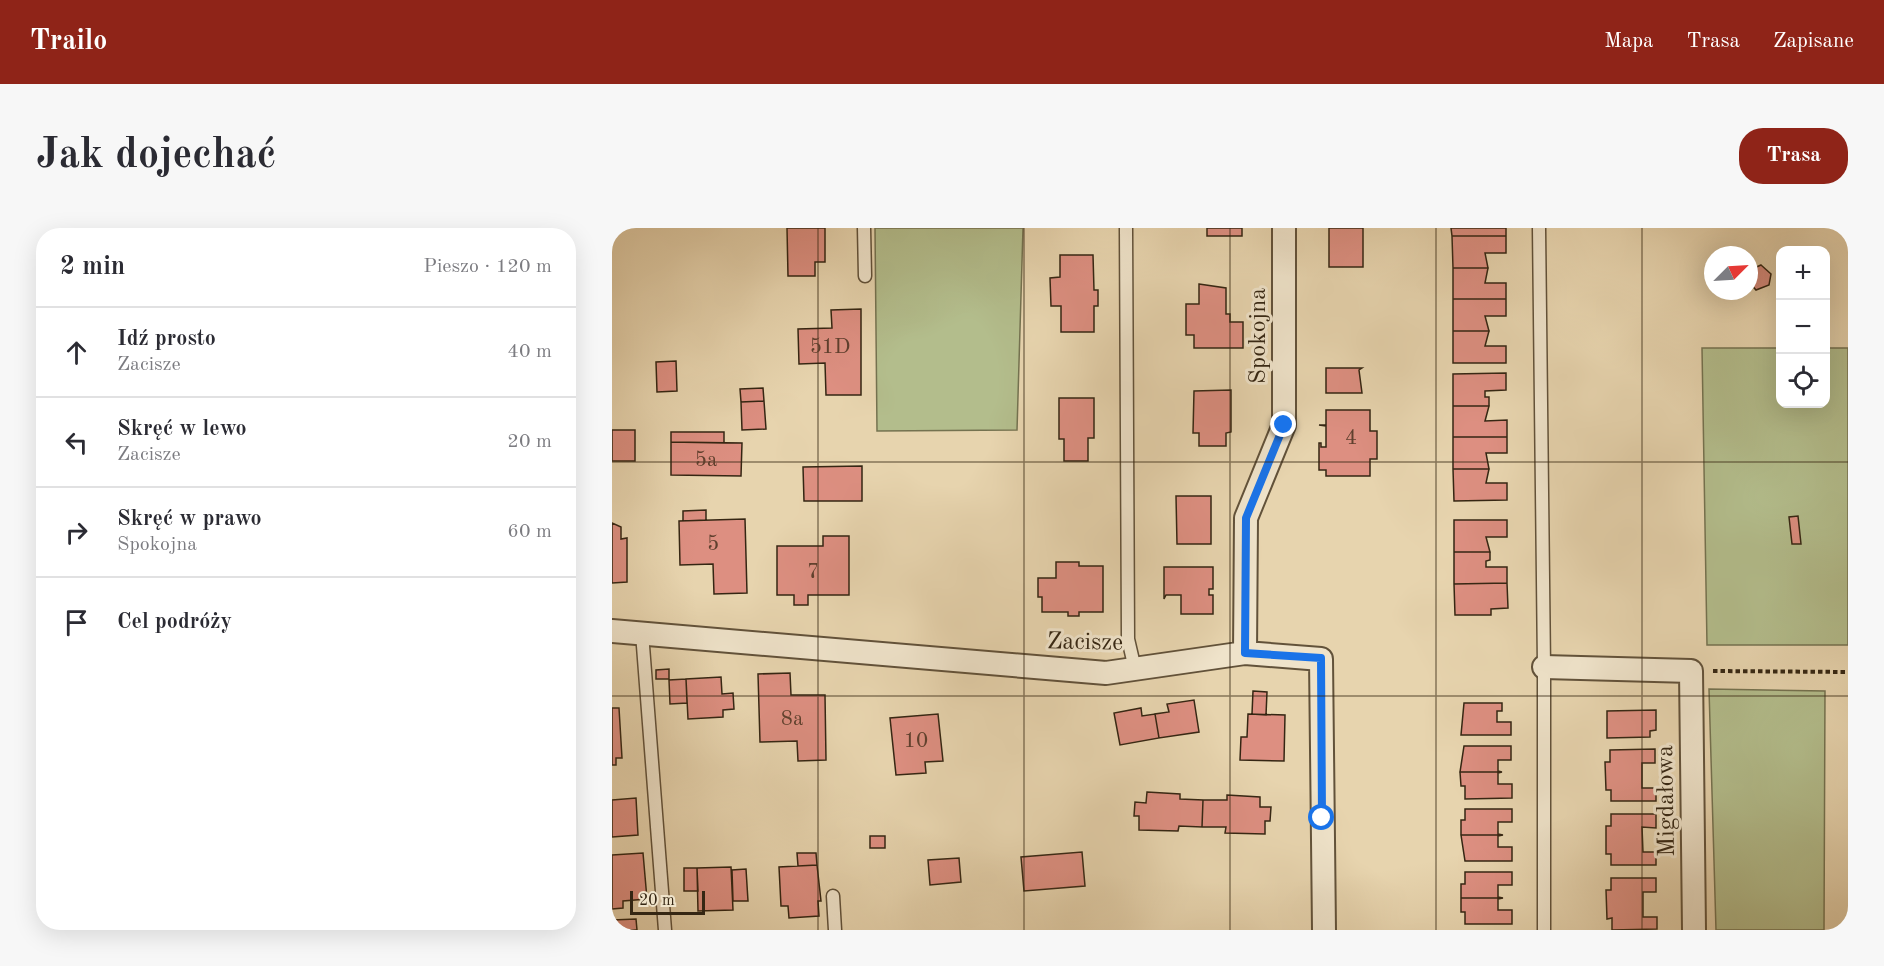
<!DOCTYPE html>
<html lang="pl">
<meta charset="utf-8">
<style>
body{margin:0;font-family:"Old Standard TT",serif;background:#f7f7f7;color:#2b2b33}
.controls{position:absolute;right:18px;top:18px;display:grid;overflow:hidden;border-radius:12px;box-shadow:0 6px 24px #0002}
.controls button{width:54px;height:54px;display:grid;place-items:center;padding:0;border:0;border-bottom:2px solid #e1e1e2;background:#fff;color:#2b2b33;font:30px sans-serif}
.compass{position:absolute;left:1092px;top:18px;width:54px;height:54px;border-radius:50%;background:#fff;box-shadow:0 6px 24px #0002;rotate:66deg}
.scale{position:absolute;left:18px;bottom:15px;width:75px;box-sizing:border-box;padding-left:6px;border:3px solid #352613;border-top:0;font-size:16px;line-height:21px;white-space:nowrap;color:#352613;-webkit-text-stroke:4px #efe3ca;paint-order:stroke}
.stop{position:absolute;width:18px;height:18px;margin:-14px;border:4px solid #1a73e8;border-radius:50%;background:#fff}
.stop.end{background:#1a73e8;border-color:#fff;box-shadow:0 2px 6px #0008}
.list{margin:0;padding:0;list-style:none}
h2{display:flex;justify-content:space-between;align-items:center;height:78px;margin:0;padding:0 24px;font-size:26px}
h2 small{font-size:20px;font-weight:400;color:#7c7c81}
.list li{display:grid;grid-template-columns:39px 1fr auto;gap:18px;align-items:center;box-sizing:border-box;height:90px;padding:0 24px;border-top:2px solid #e1e1e2}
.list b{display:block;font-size:22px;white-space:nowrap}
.list p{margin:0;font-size:20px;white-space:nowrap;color:#7c7c81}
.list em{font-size:20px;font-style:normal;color:#7c7c81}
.icon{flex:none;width:33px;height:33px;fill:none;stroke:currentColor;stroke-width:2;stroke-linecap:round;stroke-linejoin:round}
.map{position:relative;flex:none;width:1236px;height:702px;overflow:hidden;border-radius:24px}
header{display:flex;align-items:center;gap:36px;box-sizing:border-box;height:84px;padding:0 30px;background:#8f2418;color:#fff}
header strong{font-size:28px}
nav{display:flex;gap:33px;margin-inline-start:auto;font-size:21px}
.intro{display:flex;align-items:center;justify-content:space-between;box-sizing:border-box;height:144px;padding:0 36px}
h1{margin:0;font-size:42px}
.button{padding:15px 27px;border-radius:24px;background:#8f2418;color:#fff;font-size:21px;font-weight:700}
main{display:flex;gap:36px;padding:0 36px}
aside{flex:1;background:#fff;border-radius:24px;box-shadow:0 6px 24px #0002}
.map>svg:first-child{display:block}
.green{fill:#b3bd8c;stroke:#747250;stroke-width:1.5}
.building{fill:#dd8f81;stroke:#352613;stroke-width:1.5}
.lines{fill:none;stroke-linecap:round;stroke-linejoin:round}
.service-casing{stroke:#62523a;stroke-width:15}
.minor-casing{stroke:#62523a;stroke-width:26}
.path{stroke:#352613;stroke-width:4;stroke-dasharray:4.5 3;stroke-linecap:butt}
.service{stroke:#efe3ca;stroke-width:12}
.minor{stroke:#efe3ca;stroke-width:22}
.route{stroke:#1a73e8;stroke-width:8}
.grid{fill:none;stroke:#352613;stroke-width:1.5;stroke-opacity:0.55}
.labels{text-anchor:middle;stroke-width:6;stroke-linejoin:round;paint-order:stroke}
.number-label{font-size:21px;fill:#5f402e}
.street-label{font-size:24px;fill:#352613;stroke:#efe3ca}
</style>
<header>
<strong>Trailo</strong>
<nav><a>Mapa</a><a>Trasa</a><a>Zapisane</a></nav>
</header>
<div class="intro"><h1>Jak dojechać</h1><a class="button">Trasa</a></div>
<main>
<aside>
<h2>2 min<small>Pieszo · 120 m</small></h2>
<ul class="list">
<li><svg class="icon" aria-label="ahead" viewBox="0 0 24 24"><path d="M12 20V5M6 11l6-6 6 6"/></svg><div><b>Idź prosto</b><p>Zacisze</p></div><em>40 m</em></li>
<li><svg class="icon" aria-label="left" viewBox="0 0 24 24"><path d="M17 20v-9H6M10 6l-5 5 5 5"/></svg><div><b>Skręć w lewo</b><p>Zacisze</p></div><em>20 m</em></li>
<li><svg class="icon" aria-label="right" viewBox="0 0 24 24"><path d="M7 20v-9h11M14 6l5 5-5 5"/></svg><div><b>Skręć w prawo</b><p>Spokojna</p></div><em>60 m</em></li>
<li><svg class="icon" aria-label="arrive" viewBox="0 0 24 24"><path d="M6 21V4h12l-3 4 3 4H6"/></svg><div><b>Cel podróży</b></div></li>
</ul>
</aside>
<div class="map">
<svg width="1236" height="702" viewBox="0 0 1236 702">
<rect width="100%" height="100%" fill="#e7d4ae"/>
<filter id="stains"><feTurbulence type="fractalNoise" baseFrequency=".00333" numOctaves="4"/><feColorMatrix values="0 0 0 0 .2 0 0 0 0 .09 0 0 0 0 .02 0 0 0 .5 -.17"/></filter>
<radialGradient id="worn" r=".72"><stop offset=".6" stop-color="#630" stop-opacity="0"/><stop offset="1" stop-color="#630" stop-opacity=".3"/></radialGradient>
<path class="green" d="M 263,0 L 411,0 L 405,202 L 265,203 Z
M 1090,120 L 1168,120 L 1168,176 L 1214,176 L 1214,120 L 1236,120 L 1236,417 L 1095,417 Z
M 1097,461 L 1213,463 L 1212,702 L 1104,702 Z"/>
<path class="building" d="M 175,0 L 213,0 L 213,34 L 203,34 L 203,48 L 176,48 Z
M 595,0 L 630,0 L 630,8 L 595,8 Z
M 717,0 L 751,0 L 751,39 L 717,39 Z
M 839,0 L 894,0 L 894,8 L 840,8 Z
M 840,8 L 894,8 L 894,25 L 873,25 L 876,40 L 841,40 Z
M 448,27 L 481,27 L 482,62 L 486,62 L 486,78 L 482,78 L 482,104 L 449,104 L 449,78 L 439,78 L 438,50 L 448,49 Z
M 1149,37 L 1159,46 L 1157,57 L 1144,62 L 1137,54 L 1138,42 Z
M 841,40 L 876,40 L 873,55 L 894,55 L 894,71 L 841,71 Z
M 587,56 L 614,60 L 614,86 L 618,86 L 618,94 L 631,94 L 631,120 L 582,120 L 582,107 L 574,107 L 574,76 L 587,76 Z
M 841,71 L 894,71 L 894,88 L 873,88 L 877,103 L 841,103 Z
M 249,81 L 249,167 L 214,167 L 213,135 L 187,136 L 186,101 L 220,100 L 219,82 Z
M 841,103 L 877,103 L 873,118 L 894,118 L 894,135 L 841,135 Z
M 64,133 L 65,163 L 45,164 L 44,134 Z
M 714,140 L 750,140 L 747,142 L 750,165 L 714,165 Z
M 894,145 L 894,162 L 873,163 L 873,169 L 877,169 L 877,178 L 841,178 L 841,146 Z
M 151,160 L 152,173 L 129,174 L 128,161 Z
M 619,162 L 619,204 L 614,205 L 614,218 L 587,218 L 587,205 L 581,205 L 582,163 Z
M 447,170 L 482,170 L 482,210 L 476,210 L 476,233 L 452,233 L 452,211 L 447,211 Z
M 152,173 L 154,201 L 130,202 L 129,174 Z
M 841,178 L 877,178 L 873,193 L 895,192 L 895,209 L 841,209 Z
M 714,182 L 758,182 L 758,203 L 765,203 L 765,231 L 758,231 L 758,248 L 714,248 L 714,242 L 707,242 L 707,215 L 709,215 L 709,219 L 714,219 L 714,198 L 707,197 L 714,197 Z
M 0,202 L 23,202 L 23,233 L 0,233 Z
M 59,204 L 112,204 L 112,215 L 59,214 Z
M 841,209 L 895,209 L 895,225 L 874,225 L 877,241 L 841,241 Z
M 59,214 L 130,215 L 129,248 L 59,247 Z
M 250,238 L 250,273 L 192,273 L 191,239 Z
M 841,241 L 877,241 L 874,255 L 895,255 L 895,272 L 842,273 Z
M 564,268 L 599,268 L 599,316 L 565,316 Z
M 94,282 L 94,292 L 71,293 L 71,283 Z
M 1186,288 L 1189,316 L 1180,316 L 1177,289 Z
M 133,291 L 135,365 L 102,366 L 101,336 L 68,337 L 67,293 Z
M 842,292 L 895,292 L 895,309 L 874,309 L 878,324 L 842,324 Z
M 0,295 L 9,299 L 9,311 L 15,310 L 15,354 L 0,355 Z
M 211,308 L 237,308 L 237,367 L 196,367 L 196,377 L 182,377 L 182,367 L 165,367 L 165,318 L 211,318 Z
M 842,324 L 878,324 L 878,332 L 874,333 L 874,339 L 895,339 L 895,355 L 842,356 Z
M 444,334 L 467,334 L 467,338 L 491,338 L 491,384 L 467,384 L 467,388 L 456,388 L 456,384 L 430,384 L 430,369 L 426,369 L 426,350 L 444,350 Z
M 552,339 L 601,339 L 601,361 L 597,361 L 597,367 L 601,367 L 601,386 L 569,386 L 569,367 L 554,367 L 552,371 Z
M 895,355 L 896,380 L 879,381 L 879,387 L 843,387 L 842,356 Z
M 57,441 L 57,451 L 44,451 L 44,442 Z
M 178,445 L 179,467 L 213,467 L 214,532 L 186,533 L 185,513 L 148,514 L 146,446 Z
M 109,449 L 110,466 L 121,465 L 122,481 L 111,482 L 111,489 L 76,491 L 74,451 Z
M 74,451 L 75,475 L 58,476 L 57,452 Z
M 641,463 L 655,464 L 654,487 L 640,486 Z
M 582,472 L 587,504 L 547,510 L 543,486 L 557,484 L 555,476 Z
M 852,475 L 890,475 L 890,483 L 885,483 L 885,494 L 899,494 L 899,507 L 849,507 Z
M 0,480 L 7,480 L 10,530 L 4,530 L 4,537 L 0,537 Z
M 529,480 L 530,488 L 543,486 L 547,510 L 508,517 L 502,485 Z
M 1044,482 L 1044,502 L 1038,503 L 1038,509 L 995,510 L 995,483 Z
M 326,486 L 331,533 L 313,534 L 314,545 L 284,547 L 278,490 Z
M 636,486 L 673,487 L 672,533 L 628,532 L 629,509 L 635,509 Z
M 852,518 L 899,518 L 899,532 L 886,532 L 886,543 L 890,544 L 848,544 Z
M 1043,521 L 1043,535 L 1030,535 L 1030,560 L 1044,560 L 1044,573 L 999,573 L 999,562 L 994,562 L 993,534 L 998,534 L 998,522 Z
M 848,544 L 890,544 L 886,545 L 886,556 L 900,556 L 900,570 L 853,571 L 853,558 L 849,558 Z
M 535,564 L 568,566 L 568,571 L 591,572 L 590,599 L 567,598 L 566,603 L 527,602 L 527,588 L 522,588 L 523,574 L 534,575 Z
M 615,567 L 648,569 L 648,579 L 659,579 L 658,593 L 653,593 L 653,606 L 613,605 L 614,599 L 590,599 L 591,572 L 615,572 Z
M 24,570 L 26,607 L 0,609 L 0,572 Z
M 853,581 L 900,581 L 900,594 L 886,594 L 886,606 L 891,607 L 849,607 L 849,592 L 853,592 Z
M 999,586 L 1044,586 L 1044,600 L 1030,599 L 1031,624 L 1044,624 L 1044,637 L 999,637 L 999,626 L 994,626 L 994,598 L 999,598 Z
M 849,607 L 891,607 L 886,608 L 886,619 L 900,619 L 900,633 L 853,633 Z
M 258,608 L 273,608 L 273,620 L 258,620 Z
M 470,624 L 473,658 L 412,663 L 409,629 Z
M 31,625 L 35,671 L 11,673 L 11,680 L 0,681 L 0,627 Z
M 185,625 L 204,625 L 205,637 L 186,638 Z
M 347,630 L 349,654 L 318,657 L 316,632 Z
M 205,637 L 209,673 L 206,673 L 207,688 L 177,690 L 176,678 L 169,678 L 167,639 Z
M 119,639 L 121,682 L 86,683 L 85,640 Z
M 72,640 L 85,640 L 86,663 L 72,663 Z
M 134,641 L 136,673 L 121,673 L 120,642 Z
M 853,644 L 900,644 L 900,657 L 886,657 L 886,669 L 891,670 L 849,670 L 849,656 L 853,656 Z
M 999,650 L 1044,650 L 1044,664 L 1031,664 L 1031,689 L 1045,689 L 1045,701 L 1000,702 L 1000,690 L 995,691 L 994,662 L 999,662 Z
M 849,670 L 891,670 L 886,671 L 886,682 L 900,682 L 900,696 L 853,696 L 853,684 L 849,684 Z
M 24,691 L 25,702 L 0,702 L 0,692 Z"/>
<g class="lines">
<g class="service-casing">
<path id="service" d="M 252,0 L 253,48
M 514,0 L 516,411 L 523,441
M 927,0 L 932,439 L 932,702
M 30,405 L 53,702
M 221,668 L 223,702"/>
</g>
<g class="minor-casing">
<path id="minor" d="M 0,403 L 494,445 L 633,425 L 709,431 L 712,702
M 633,425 L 634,290 L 672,197 L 672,0
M 932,439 L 1079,443 L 1082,702"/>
</g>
<path class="path" d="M 1101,443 L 1236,444"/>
<use href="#service" class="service"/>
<use href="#minor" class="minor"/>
</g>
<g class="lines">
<path class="route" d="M 672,197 L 634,290 L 633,425 L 709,430 L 710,590"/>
</g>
<path class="grid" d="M 206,0 L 206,702M 412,0 L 412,702M 618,0 L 618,702M 824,0 L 824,702M 1030,0 L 1030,702M 0,234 L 1236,234M 0,468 L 1236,468"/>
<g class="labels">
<g class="number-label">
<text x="218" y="125">51D</text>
<text x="739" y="216">4</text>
<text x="94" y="238">5a</text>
<text x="101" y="322">5</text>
<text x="201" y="350">7</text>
<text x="180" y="497">8a</text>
<text x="304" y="519">10</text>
</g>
<g class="street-label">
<text transform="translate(645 108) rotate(-90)" y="8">Spokojna</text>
<text transform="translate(473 413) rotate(1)" y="8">Zacisze</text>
<text transform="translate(1053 573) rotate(-91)" y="8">Migdałowa</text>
</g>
</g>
<rect width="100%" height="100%" filter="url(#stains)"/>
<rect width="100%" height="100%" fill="url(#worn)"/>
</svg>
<div class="controls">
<button>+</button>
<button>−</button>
<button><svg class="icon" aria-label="locate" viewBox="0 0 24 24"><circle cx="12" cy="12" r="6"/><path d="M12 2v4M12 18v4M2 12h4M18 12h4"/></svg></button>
</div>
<svg class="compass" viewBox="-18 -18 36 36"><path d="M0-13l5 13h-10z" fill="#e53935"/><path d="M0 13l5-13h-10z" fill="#7c7c81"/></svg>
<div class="scale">20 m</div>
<div class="stop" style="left:710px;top:590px"></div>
<div class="stop end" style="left:672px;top:197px"></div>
</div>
</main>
